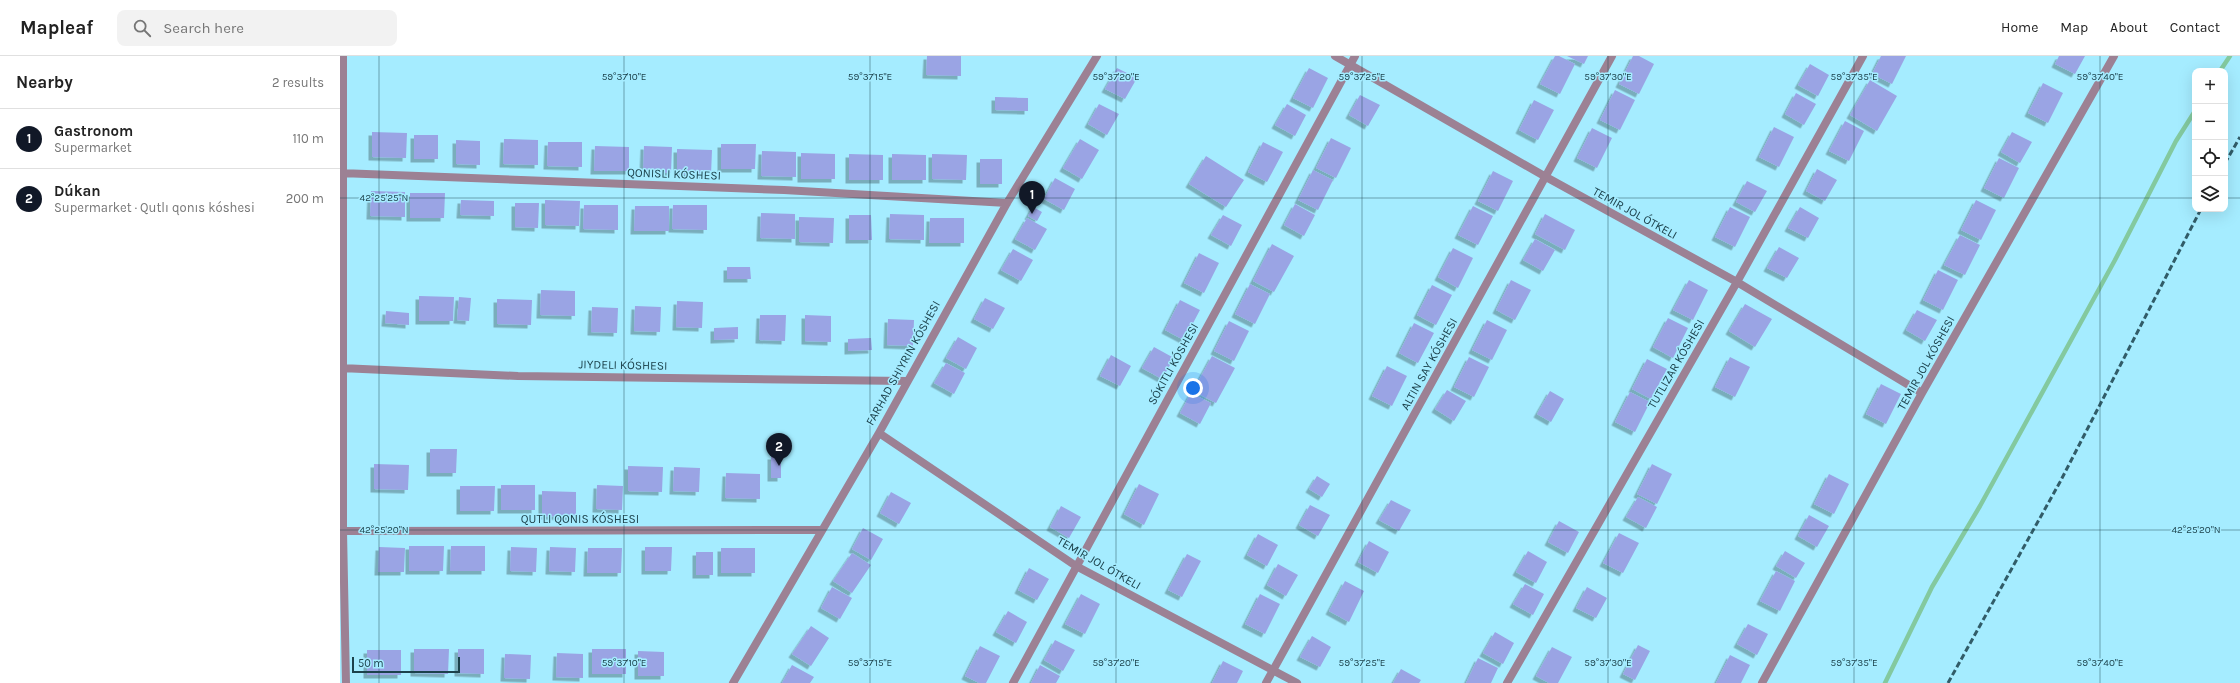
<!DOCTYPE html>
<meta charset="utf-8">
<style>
body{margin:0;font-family:Karla,sans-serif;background:#f2f2f2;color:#222}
.controls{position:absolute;right:12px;top:12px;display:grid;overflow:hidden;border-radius:8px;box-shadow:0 4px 16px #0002}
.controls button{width:36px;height:36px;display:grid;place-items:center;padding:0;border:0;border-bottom:1px solid #e0e0e0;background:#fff;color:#222;font:20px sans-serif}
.scale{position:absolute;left:12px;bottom:10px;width:108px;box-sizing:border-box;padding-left:4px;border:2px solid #1c424c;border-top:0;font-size:11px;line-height:14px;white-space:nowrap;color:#1c424c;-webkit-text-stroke:3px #a5ecff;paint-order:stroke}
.you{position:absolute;left:853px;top:332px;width:14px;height:14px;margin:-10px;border:3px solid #fff;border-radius:50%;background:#1a73e8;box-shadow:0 0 0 6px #1a73e833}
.badge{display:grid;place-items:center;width:26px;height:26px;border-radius:50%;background:#111827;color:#fff;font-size:13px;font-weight:700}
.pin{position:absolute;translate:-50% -33px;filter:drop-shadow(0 1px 2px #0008)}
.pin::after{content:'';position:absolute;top:21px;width:14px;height:12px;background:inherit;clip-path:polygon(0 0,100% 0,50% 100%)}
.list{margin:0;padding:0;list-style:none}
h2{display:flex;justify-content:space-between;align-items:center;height:52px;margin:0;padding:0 16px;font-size:17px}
h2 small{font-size:13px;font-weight:400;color:#767676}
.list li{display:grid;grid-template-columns:26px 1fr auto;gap:12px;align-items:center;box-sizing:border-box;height:60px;padding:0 16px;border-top:1px solid #e0e0e0}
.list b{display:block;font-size:15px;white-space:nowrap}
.list p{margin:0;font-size:13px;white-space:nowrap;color:#767676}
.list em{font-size:13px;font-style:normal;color:#767676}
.icon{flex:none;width:22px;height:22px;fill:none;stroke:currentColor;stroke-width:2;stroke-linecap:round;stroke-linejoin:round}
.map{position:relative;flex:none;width:1900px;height:627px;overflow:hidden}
header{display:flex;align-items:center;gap:24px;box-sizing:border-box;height:56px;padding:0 20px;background:#fff;border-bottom:1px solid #e0e0e0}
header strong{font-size:19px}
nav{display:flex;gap:22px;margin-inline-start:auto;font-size:14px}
.search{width:280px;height:36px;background:#f2f2f2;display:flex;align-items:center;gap:10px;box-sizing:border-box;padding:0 14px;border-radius:8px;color:#767676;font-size:15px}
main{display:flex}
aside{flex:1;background:#fff}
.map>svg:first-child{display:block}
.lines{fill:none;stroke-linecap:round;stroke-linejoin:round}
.stream{stroke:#83c99f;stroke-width:4.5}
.building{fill:#9aa4e4;filter:url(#shadow)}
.street{stroke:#9c8194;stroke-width:8}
.rail{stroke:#315c68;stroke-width:3;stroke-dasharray:6 3;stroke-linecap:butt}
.ticks{fill:none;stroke:#1c424c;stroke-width:1;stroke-opacity:0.45}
.labels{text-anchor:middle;stroke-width:3;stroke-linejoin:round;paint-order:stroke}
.street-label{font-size:12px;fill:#1c424c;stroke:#a5ecff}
.ticks-label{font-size:10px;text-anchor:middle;fill:#1c424c;stroke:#a5ecff;stroke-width:3;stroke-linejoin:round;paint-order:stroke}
</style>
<header>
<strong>Mapleaf</strong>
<div class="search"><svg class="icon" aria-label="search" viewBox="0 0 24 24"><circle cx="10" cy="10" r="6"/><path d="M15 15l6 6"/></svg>Search here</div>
<nav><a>Home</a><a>Map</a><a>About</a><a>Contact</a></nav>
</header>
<main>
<aside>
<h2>Nearby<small>2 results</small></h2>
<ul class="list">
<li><span class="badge">1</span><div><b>Gastronom</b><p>Supermarket</p></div><em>110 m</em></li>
<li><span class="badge">2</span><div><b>Dúkan</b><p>Supermarket · Qutlı qonıs kóshesi</p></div><em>200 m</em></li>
</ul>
</aside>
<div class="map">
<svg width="1900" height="627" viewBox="0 0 1900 627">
<defs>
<filter id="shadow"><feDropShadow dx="-3.5" dy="3.5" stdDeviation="0" flood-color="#0004"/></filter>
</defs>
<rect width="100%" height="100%" fill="#a5ecff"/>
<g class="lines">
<path class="stream" d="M 1880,15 L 1890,0
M 1545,627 L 1592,531 L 1640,450 L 1775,204 L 1836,85 L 1855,55"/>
</g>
<path class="building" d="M 587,0 L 621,0 L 621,20 L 586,19 Z
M 1215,0 L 1219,0 L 1235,8 L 1220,38 L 1200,28 Z
M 1227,0 L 1248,0 L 1244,8 Z
M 1293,0 L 1299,0 L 1314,8 L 1299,38 L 1279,28 Z
M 1541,0 L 1566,0 L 1552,28 L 1532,18 Z
M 1719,0 L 1745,0 L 1735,18 L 1715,8 Z
M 1470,8 L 1489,19 L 1478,40 L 1458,29 Z
M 777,12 L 797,22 L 785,43 L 765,33 Z
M 969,12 L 988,22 L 973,52 L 953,42 Z
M 1530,24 L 1557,40 L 1537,75 L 1510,59 Z
M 1703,27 L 1723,37 L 1708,67 L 1688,57 Z
M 1275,34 L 1295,44 L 1280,74 L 1260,64 Z
M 1456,37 L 1476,48 L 1464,69 L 1445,58 Z
M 1020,39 L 1040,49 L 1028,70 L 1009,59 Z
M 655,41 L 688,42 L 688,55 L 655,54 Z
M 1194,44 L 1214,54 L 1198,84 L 1179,74 Z
M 759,48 L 779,58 L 767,79 L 748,68 Z
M 947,48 L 966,59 L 955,80 L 935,69 Z
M 1505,65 L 1524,75 L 1509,105 L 1489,95 Z
M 1434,71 L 1454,81 L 1439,111 L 1419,101 Z
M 1252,72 L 1272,82 L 1257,112 L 1237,102 Z
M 32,76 L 67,77 L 66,102 L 32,101 Z
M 1672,76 L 1692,86 L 1680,107 L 1661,96 Z
M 74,79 L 98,79 L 98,103 L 74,103 Z
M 991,82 L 1011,92 L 996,122 L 976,112 Z
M 164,83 L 198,84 L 198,109 L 163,108 Z
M 740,83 L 759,94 L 742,123 L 723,112 Z
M 116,84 L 140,85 L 140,109 L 116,108 Z
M 208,86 L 242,86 L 242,111 L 207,110 Z
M 923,86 L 943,96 L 927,126 L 908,116 Z
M 381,88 L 416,88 L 415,113 L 381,113 Z
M 255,90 L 289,91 L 289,115 L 254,115 Z
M 304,90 L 332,91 L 331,117 L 303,116 Z
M 337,93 L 372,94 L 371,119 L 337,118 Z
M 422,95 L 456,96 L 456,121 L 421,120 Z
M 461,97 L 495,98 L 495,123 L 461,123 Z
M 509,98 L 543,99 L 543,124 L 509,124 Z
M 552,98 L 586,99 L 586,124 L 552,124 Z
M 592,98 L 627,99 L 626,124 L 592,123 Z
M 866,100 L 904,124 L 886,151 L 849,128 Z
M 1659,102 L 1679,112 L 1664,142 L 1644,132 Z
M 640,103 L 662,103 L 662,128 L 640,128 Z
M 1477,113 L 1497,124 L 1485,145 L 1466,135 Z
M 973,114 L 993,124 L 978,154 L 958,144 Z
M 1153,115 L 1173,125 L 1158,155 L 1138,145 Z
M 715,122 L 735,133 L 724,154 L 704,143 Z
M 1407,125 L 1427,135 L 1415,156 L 1396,146 Z
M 31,135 L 65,136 L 65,161 L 30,160 Z
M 70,137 L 105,137 L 104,162 L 70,162 Z
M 121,144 L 154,145 L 154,160 L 120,159 Z
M 205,144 L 240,145 L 239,170 L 205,169 Z
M 1636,144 L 1656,154 L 1641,184 L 1621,174 Z
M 175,147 L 199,147 L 198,172 L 175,171 Z
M 955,148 L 975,159 L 964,180 L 944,169 Z
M 244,149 L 278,149 L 278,174 L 243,173 Z
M 333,149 L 367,149 L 367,174 L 332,173 Z
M 295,150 L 329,150 L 329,175 L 294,175 Z
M 1133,150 L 1153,160 L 1138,189 L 1118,179 Z
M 693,151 L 702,156 L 697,165 L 688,160 Z
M 1390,151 L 1410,161 L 1395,191 L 1375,181 Z
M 1460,151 L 1479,162 L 1468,182 L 1448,172 Z
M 421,157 L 455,158 L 455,183 L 420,182 Z
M 550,158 L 584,159 L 584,184 L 549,183 Z
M 1205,158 L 1235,174 L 1225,194 L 1195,178 Z
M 509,159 L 531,159 L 532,184 L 509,184 Z
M 883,159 L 902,169 L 891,190 L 871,179 Z
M 459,161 L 494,162 L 493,187 L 459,186 Z
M 590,162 L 624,162 L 624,187 L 589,187 Z
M 687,162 L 707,173 L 695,194 L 675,183 Z
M 1620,179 L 1640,189 L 1625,219 L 1604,209 Z
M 1195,183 L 1215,194 L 1203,215 L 1183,204 Z
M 932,188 L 954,200 L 934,236 L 913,225 Z
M 1439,191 L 1459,202 L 1447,222 L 1427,212 Z
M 1113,192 L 1133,202 L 1118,232 L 1098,221 Z
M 673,193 L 693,204 L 681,225 L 661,214 Z
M 859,197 L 879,207 L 864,237 L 844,227 Z
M 387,211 L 410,211 L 411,223 L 387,223 Z
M 1598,214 L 1618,224 L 1603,254 L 1583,244 Z
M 1171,224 L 1191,234 L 1175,264 L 1156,254 Z
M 1349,224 L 1368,234 L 1353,264 L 1333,254 Z
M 910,228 L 930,238 L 915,268 L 895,258 Z
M 1092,229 L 1112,239 L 1096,269 L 1077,259 Z
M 201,234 L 235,235 L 235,260 L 200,259 Z
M 79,240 L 114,241 L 113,265 L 79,265 Z
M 119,241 L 131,242 L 129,265 L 117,264 Z
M 645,242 L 665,252 L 653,273 L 634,263 Z
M 157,243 L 192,244 L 191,269 L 157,268 Z
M 840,244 L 860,254 L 844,284 L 825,274 Z
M 337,245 L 363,246 L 362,272 L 336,271 Z
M 1405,248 L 1432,263 L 1415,291 L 1389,275 Z
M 295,250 L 321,251 L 320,276 L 294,275 Z
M 252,251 L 278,252 L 277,277 L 251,276 Z
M 1577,254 L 1597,264 L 1585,285 L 1566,274 Z
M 46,255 L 69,257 L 69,269 L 45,267 Z
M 420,259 L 446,259 L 445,285 L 419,284 Z
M 465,259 L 491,260 L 491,286 L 465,285 Z
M 1328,262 L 1348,272 L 1333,302 L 1313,291 Z
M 548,263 L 574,264 L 573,290 L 547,289 Z
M 1147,264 L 1167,274 L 1152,304 L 1132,294 Z
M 889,265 L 909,275 L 894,305 L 874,295 Z
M 1074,267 L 1094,277 L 1078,307 L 1059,297 Z
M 398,271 L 398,283 L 374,284 L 374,272 Z
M 618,281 L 637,292 L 626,313 L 606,302 Z
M 531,282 L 532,294 L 508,295 L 508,283 Z
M 814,291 L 834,302 L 822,323 L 802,312 Z
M 771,299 L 791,310 L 780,330 L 760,320 Z
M 872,300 L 895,312 L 876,347 L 853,335 Z
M 1129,301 L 1149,311 L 1134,341 L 1114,331 Z
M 1390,301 L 1410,311 L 1395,341 L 1375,331 Z
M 1307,303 L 1327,313 L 1311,343 L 1292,333 Z
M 606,307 L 625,317 L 614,338 L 594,327 Z
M 1047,310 L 1067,320 L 1052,350 L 1032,340 Z
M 1541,328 L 1561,338 L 1546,368 L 1526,358 Z
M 1107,334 L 1126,345 L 1114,365 L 1095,353 Z
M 1210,335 L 1224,343 L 1211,366 L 1197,358 Z
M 1290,336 L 1310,346 L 1295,376 L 1275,366 Z
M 851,337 L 871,347 L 860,368 L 840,357 Z
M 90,393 L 117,393 L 116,417 L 90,417 Z
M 431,400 L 441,400 L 441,422 L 431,422 Z
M 34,408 L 69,409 L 68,434 L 34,433 Z
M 1312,408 L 1332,418 L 1317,448 L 1297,438 Z
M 288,410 L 323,411 L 322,436 L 288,435 Z
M 334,411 L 360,412 L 359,436 L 333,435 Z
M 386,417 L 420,418 L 420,443 L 385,442 Z
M 1489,418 L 1509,428 L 1494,458 L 1474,448 Z
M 977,420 L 990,428 L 982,441 L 969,433 Z
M 799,428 L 819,438 L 804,469 L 784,458 Z
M 161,429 L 195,429 L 195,454 L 161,454 Z
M 257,429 L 283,430 L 282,454 L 256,453 Z
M 120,430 L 155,430 L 154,455 L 120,455 Z
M 202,435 L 236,436 L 236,461 L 202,460 Z
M 551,436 L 571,447 L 559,468 L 540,457 Z
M 1298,441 L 1317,451 L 1306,472 L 1286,461 Z
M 1051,444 L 1071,454 L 1059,475 L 1039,464 Z
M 970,449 L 990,459 L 978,480 L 959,469 Z
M 721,450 L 741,461 L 729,482 L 710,471 Z
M 1469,459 L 1489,470 L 1477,491 L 1458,480 Z
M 1219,465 L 1239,476 L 1228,497 L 1208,486 Z
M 523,472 L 543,483 L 531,504 L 512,493 Z
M 1279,477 L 1299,487 L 1283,517 L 1263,507 Z
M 918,478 L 938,489 L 927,510 L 907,499 Z
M 1029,485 L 1049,496 L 1038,517 L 1018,506 Z
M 69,490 L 104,490 L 103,515 L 69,515 Z
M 111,490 L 145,490 L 145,515 L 110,515 Z
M 39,491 L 65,492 L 64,516 L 38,516 Z
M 171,491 L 197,492 L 196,516 L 170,515 Z
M 210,491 L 236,492 L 235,516 L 209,515 Z
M 305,491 L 332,491 L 331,515 L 305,515 Z
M 248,492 L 282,492 L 281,517 L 247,517 Z
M 381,492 L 415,492 L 415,517 L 381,517 Z
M 1188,495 L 1207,506 L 1196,527 L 1176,516 Z
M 1445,495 L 1465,507 L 1456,522 L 1436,510 Z
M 356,496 L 373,496 L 373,519 L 356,519 Z
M 512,497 L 531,509 L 512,537 L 493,525 Z
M 847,498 L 861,505 L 842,541 L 828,534 Z
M 938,508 L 958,519 L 946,540 L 927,529 Z
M 689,512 L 709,523 L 697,544 L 678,534 Z
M 1436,515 L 1455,525 L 1440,555 L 1420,545 Z
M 1005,525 L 1024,535 L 1009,566 L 989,555 Z
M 1185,528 L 1204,538 L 1193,559 L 1173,548 Z
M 492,531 L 512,542 L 500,563 L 481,552 Z
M 1247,531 L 1267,542 L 1256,562 L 1236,552 Z
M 741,538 L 760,548 L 745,578 L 725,568 Z
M 920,538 L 940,548 L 925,578 L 905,568 Z
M 668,555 L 687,566 L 676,587 L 656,576 Z
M 1408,568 L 1428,578 L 1417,599 L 1397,588 Z
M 471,570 L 489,582 L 471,610 L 452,598 Z
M 1155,576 L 1174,587 L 1163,608 L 1143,597 Z
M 972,580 L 991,591 L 980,611 L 960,601 Z
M 715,584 L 735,594 L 723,615 L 704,604 Z
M 1298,589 L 1310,595 L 1295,624 L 1283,618 Z
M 640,590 L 660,600 L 646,627 L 639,627 L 625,620 Z
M 1212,591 L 1232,601 L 1218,627 L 1209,627 L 1196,620 Z
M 74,593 L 109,593 L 108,618 L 74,617 Z
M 118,593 L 144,593 L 144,618 L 118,617 Z
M 252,593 L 286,593 L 286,618 L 252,618 Z
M 27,594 L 61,594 L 61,619 L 27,619 Z
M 298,595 L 324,596 L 324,620 L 298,620 Z
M 217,597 L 243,598 L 243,622 L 216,621 Z
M 165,598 L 191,599 L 190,623 L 164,622 Z
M 1390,599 L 1410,609 L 1401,627 L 1376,627 Z
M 1138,602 L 1158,612 L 1151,627 L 1126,627 Z
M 883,605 L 903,615 L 897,627 L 872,627 Z
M 452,609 L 474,621 L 470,627 L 442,627 Z
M 700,609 L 720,620 L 716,627 L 691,627 Z
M 1061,613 L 1081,624 L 1079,627 L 1053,627 Z"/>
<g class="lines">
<path class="street" d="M 3,0 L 3,475 L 6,627
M 995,0 L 1206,121 L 1397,226 L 1582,337
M 0,117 L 444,134 L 667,147
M 1,312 L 178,320 L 566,325
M 539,377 L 736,510 L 957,627
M 0,475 L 481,474
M 393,627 L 539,377 L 667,147 L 757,0
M 673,627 L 1015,0
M 926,627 L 1272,0
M 1167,627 L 1397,226 L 1523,0
M 1422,627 L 1582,337 L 1774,0"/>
<path class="rail" d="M 1885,107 L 1900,81
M 1608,627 L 1720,426 L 1861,153"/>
</g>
<path class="ticks" d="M 39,0 L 39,627M 284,0 L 284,627M 530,0 L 530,627M 776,0 L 776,627M 1022,0 L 1022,627M 1268,0 L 1268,627M 1514,0 L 1514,627M 1760,0 L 1760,627M 0,142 L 1855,142M 1885,142 L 1900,142M 0,474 L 1900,474"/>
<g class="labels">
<g class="street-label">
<text transform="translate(334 118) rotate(2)" y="4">QONISLI KÓSHESI</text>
<text transform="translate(1295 157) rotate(29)" y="4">TEMIR JOL ÓTKELI</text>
<text transform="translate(563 307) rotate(-61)" y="4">FARHAD SHIYRIN KÓSHESI</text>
<text transform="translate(1586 307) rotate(-61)" y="4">TEMIR JOL KÓSHESI</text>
<text transform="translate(833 308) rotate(-61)" y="4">SÓKITLI KÓSHESI</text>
<text transform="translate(1089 308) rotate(-61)" y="4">ALTIN SAY KÓSHESI</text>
<text transform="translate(1336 308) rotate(-60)" y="4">TUTLIZAR KÓSHESI</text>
<text transform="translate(283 309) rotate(1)" y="4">JIYDELI KÓSHESI</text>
<text x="240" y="467">QUTLI QONIS KÓSHESI</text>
<text transform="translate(759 507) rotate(30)" y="4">TEMIR JOL ÓTKELI</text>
</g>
</g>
<g class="ticks-label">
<text x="284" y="24">59°37'10"E</text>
<text x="530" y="24">59°37'15"E</text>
<text x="776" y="24">59°37'20"E</text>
<text x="1022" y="24">59°37'25"E</text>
<text x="1268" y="24">59°37'30"E</text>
<text x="1514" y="24">59°37'35"E</text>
<text x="1760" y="24">59°37'40"E</text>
<text x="44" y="145">42°25'25"N</text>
<text x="44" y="477">42°25'20"N</text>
<text x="1856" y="477">42°25'20"N</text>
<text x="284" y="610">59°37'10"E</text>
<text x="530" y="610">59°37'15"E</text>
<text x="776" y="610">59°37'20"E</text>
<text x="1022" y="610">59°37'25"E</text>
<text x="1268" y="610">59°37'30"E</text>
<text x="1514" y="610">59°37'35"E</text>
<text x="1760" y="610">59°37'40"E</text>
</g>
</svg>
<div class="controls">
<button>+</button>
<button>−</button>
<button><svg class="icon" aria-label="locate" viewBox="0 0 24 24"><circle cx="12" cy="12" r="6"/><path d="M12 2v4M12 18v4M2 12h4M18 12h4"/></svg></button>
<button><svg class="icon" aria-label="layers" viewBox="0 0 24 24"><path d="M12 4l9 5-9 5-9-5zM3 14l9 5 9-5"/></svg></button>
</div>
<div class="scale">50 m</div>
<div class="you"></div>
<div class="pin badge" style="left:692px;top:158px">1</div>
<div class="pin badge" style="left:439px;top:410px">2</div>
</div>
</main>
